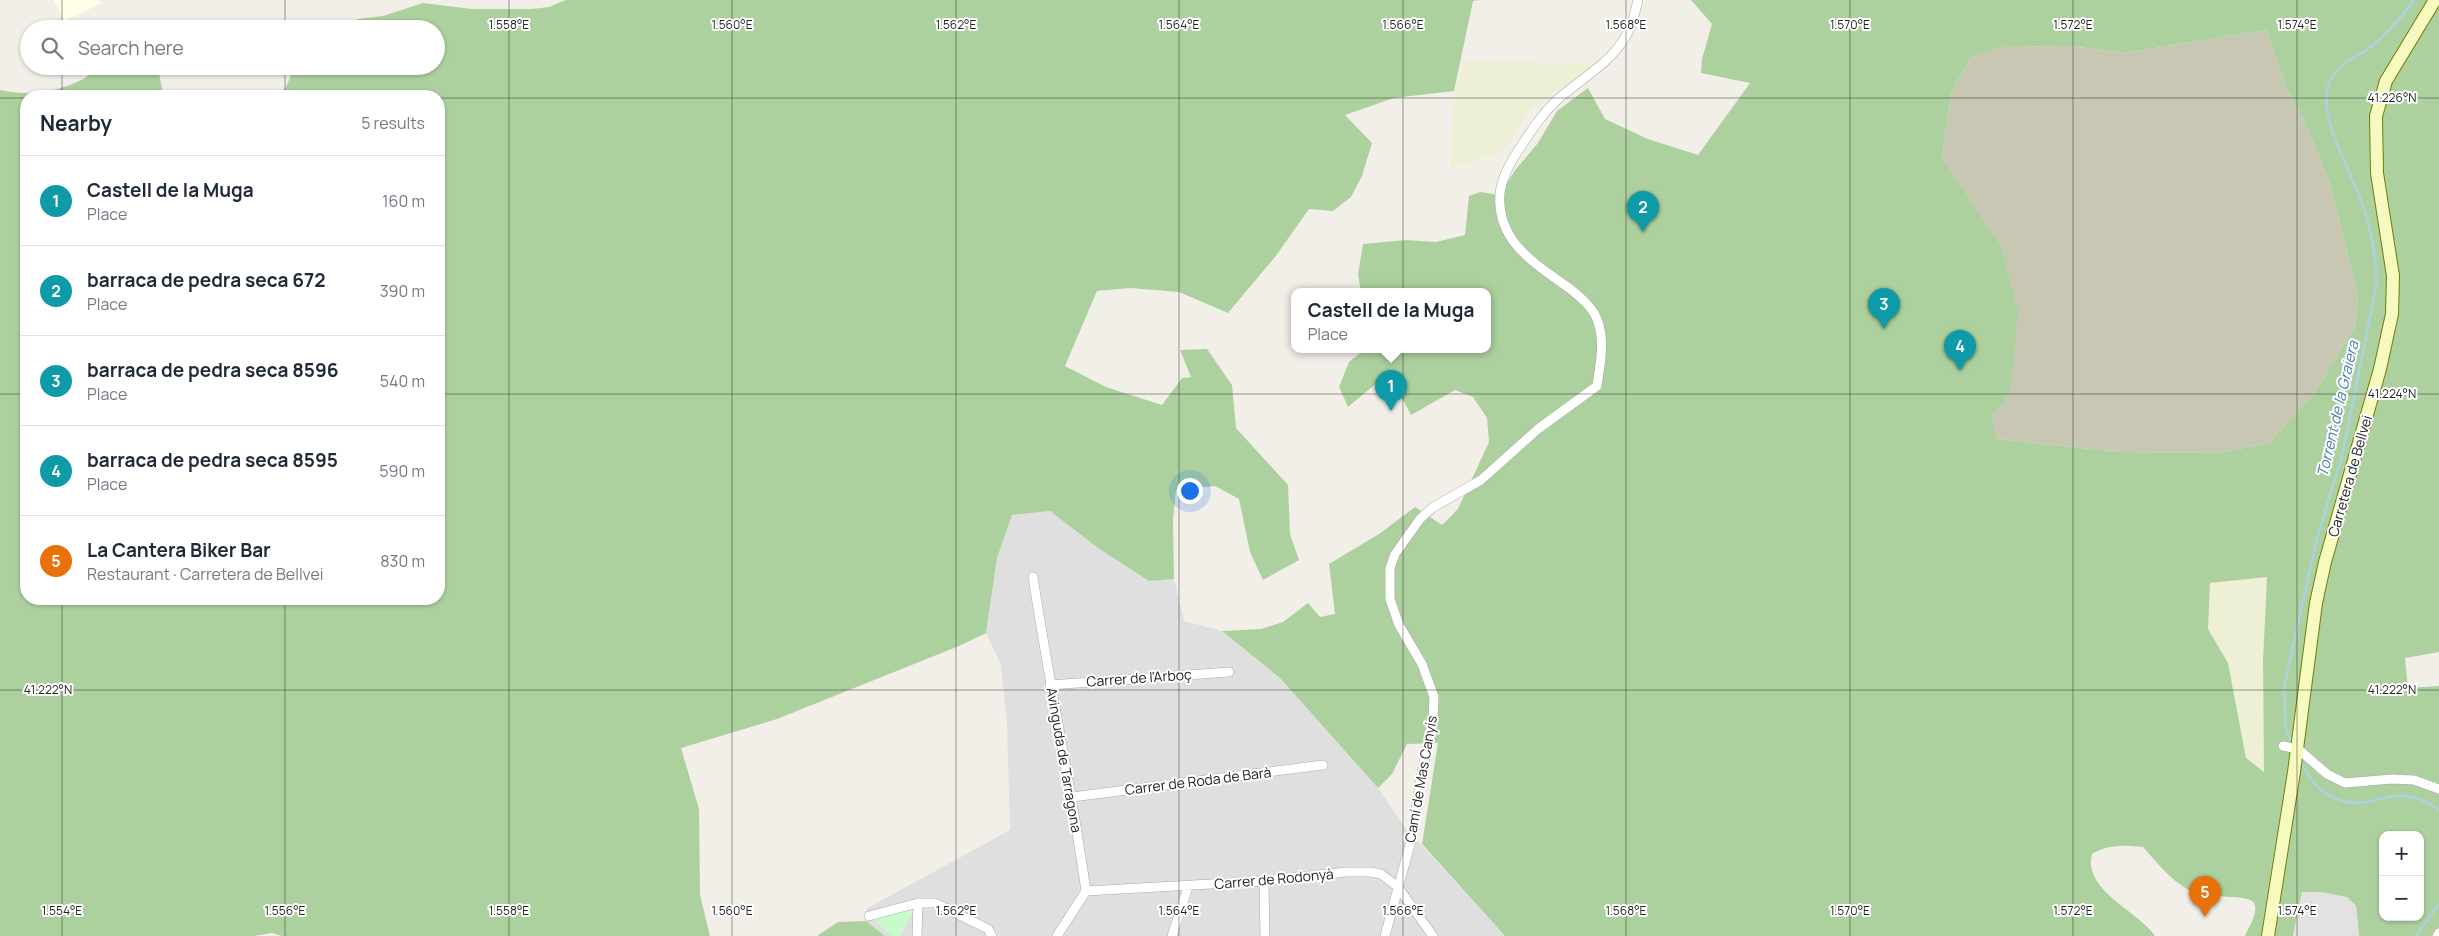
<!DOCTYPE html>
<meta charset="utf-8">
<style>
body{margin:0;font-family:Manrope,sans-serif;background:#f2f2f3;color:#1f2937}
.controls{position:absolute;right:15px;bottom:15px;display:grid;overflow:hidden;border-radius:10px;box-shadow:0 1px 4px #0004}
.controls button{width:45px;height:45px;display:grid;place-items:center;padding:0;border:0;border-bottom:1px solid #e0e1e3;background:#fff;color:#1f2937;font:25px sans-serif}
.you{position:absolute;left:1189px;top:490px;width:18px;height:18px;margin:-12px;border:4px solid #fff;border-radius:50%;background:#1a73e8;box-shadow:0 0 0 8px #1a73e833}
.badge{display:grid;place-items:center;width:32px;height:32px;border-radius:50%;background:#2563eb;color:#fff;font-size:16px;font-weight:700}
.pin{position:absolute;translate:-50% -41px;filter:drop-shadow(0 1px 2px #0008)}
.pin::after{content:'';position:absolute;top:26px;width:18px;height:15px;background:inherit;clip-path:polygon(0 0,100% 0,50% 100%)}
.popup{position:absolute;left:1291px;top:288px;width:200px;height:65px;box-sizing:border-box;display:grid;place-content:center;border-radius:10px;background:#fff;filter:drop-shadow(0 1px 4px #0005);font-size:16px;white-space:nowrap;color:#747a83}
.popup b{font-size:19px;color:#1f2937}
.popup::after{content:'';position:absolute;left:50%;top:100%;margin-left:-10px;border:10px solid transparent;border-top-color:#fff}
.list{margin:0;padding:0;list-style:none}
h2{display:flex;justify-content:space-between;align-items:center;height:65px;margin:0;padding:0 20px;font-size:21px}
h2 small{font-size:16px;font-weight:400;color:#747a83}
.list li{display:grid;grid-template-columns:32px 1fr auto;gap:15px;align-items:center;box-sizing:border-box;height:90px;padding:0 20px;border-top:1px solid #e0e1e3}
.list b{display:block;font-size:19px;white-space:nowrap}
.list p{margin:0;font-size:16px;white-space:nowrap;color:#747a83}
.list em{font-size:16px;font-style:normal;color:#747a83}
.icon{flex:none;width:28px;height:28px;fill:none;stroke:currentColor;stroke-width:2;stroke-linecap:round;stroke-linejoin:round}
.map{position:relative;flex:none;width:2439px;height:936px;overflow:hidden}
.search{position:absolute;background:#fff;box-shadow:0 1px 4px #0004;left:20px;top:20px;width:425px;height:55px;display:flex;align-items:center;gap:12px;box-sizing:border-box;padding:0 18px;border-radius:28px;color:#747a83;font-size:19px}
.panel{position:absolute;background:#fff;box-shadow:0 1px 4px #0004;left:20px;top:90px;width:425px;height:515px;border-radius:20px}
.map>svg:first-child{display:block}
.residential{fill:#e0dfdf}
.education{fill:#ffffe5}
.construction{fill:#c7c7b4}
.farmland{fill:#eef0d5}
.forest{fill:#add19e;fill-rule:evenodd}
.park{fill:#c8facc}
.parking{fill:#e2e2e2}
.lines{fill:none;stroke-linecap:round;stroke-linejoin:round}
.stream{stroke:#aad3df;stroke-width:2.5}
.street-casing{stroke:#a9a9a9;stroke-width:10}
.secondary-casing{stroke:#707d05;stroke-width:14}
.street{stroke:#fff;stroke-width:9}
.secondary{stroke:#f7fabf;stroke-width:12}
.ticks{fill:none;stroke:#222;stroke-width:1;stroke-opacity:0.45}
.labels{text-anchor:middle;stroke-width:4;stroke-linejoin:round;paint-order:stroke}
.street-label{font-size:14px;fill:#222;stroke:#fff}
.water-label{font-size:15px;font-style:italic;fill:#4a7aab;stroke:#fff}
.ticks-label{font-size:12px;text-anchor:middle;fill:#222;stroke:#fff;stroke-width:4;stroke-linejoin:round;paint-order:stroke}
</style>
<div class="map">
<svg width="2439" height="936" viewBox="0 0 2439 936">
<rect width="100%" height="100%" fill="#f2efe9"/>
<path class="residential" d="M 1050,511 L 1098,548 L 1149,581 L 1174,579 L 1184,621 L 1222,631 L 1280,678 L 1378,788 L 1404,826 L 1505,936 L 885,936 L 866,921 L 866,909 L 1010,830 L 1007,722 L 1001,665 L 986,633 L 997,558 L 1011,515 Z"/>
<path class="education" d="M 54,0 L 99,0 L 102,3 L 64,21 Z"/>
<path class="construction" d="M 2266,30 L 2288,91 L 2303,118 L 2329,181 L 2358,294 L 2355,326 L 2315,392 L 2270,442 L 2221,453 L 2120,452 L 1997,439 L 1992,417 L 2010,394 L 1942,159 L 1951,93 L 1971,57 L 1999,47 L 2070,46 L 2125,53 Z"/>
<path class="farmland" d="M 1463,61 L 1521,62 L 1599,64 L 1531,108 L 1508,144 L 1497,153 L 1450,168 L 1455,93 Z
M 2267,577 L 2263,660 L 2264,772 L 2246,758 L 2228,663 L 2208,629 L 2210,583 Z"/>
<path class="forest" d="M 566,0 L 1479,0 L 1473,1 L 1454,91 L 1394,98 L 1345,115 L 1372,143 L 1362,176 L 1351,197 L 1333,211 L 1309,209 L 1275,257 L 1228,313 L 1179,292 L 1131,288 L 1097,291 L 1065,366 L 1106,387 L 1162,405 L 1182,378 L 1191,377 L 1180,350 L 1207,349 L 1232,385 L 1236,428 L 1288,485 L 1290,534 L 1299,560 L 1263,580 L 1250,552 L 1239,499 L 1215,486 L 1176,490 L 1173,520 L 1174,579 L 1149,581 L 1098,548 L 1050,511 L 1012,515 L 997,558 L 986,633 L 959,646 L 777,719 L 681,748 L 699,809 L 700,895 L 710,936 L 282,936 L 272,933 L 254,936 L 0,936 L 0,90 C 27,96 54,93 79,81 C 87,78 93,70 101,67 C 112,63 138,66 151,66 L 159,73 L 162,89 L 166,96 L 26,96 L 26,599 L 439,599 L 439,96 L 322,96 L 321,93 L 303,96 L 277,96 L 285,89 L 295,66 L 436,66 L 436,29 L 343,29 L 358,19 L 383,16 L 423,3 L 472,9 L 532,9 L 549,7 Z
M 1691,0 L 2439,0 L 2439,652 L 2405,658 L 2408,688 L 2439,686 L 2439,936 L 2359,936 L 2356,906 L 2347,897 L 2302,893 L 2293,936 L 2245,936 C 2248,928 2259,913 2254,903 C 2250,895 2216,897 2206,896 C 2179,891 2160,866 2143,847 C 2124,845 2109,844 2092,854 C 2082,890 2139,912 2155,936 L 1505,936 L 1422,844 L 1438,743 L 1407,744 L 1392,774 L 1378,788 L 1280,678 L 1222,631 L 1261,629 L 1283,622 L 1308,603 L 1320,617 L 1335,614 L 1329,564 L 1379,534 L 1415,507 L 1442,525 L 1458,509 L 1489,442 L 1487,418 L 1473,397 L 1455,390 L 1411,415 L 1392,379 L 1378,382 L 1348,407 L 1339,387 L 1349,362 L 1364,350 L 1487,350 L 1487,292 L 1361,292 L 1358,275 L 1363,244 L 1406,240 L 1436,242 L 1465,235 L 1469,196 L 1480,192 L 1499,195 L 1516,169 L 1538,143 L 1557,111 L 1588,88 L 1605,119 L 1648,139 L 1698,155 L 1750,83 L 1701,73 L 1702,59 L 1712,24 ZM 2266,30 L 2288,91 L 2303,118 L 2329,181 L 2358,294 L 2355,326 L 2315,392 L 2270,442 L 2221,453 L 2120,452 L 1997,439 L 1992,417 L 2010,394 L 2018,312 L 2002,249 L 1942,159 L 1951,93 L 1971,57 L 2000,47 L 2070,46 L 2125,53 ZM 2267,577 L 2263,660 L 2264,772 L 2246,758 L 2228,663 L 2208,629 L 2210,583 ZM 2383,835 L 2420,835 L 2420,917 L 2383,917 Z
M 866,921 L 885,936 L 817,936 L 838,922 Z"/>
<path class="park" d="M 916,905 L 901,936 L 892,936 L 870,917 Z"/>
<path class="parking" d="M 2302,892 L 2322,892 L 2347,897 L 2356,907 L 2359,936 L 2293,936 Z"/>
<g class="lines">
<path class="stream" d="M 2293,744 L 2286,731 L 2284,687 L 2317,538 L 2342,456 L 2377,283 C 2376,259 2372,235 2365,212 C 2356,178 2311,112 2332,77 C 2343,60 2359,57 2373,45 C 2386,35 2405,13 2414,0
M 2300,760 C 2313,789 2333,806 2366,802 C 2380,800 2393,794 2407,796 C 2420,797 2428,804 2439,809
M 2416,936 L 2439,904"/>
<g class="street-casing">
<path id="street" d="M 1033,577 C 1049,682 1071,786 1086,891 L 1057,936
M 1050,685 L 1229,672
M 2283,746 L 2298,749 L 2327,774 L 2345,783 L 2392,779 L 2414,780 L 2439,789
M 1072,797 L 1323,765
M 1264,881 L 1265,936
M 1086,891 L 1264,881 L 1346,872 L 1370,872 L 1381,874 L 1398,887 L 1433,936
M 869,916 L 918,903
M 917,936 L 918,903 L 935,903 L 988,929 L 992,936
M 1172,936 L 1188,887
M 1385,936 L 1412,837 L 1421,777 L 1433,721 L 1434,697 L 1422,664 L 1399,625 L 1390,599 L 1390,568 L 1395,554 L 1420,519 L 1432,508 L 1481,480 L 1538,429 L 1597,386 C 1600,364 1605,343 1598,322 C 1594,308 1580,297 1569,288 C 1534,263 1496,241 1500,193 C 1502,177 1511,161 1520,148 C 1531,131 1542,114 1557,100 C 1579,80 1608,65 1624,39 C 1632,28 1635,13 1638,0
M 2437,936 L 2439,933"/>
</g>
<g class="secondary-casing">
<path id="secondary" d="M 2268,936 L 2294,772 L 2316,603 L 2325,562 L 2380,369 L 2392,314 L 2393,276 L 2377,173 L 2376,116 L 2386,81 L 2435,0"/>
</g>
<use href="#street" class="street"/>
<use href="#secondary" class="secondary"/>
</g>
<path class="ticks" d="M 62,0 L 62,29M 285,0 L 285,29M 509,0 L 509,936M 732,0 L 732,936M 956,0 L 956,936M 1179,0 L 1179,936M 1403,0 L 1403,936M 1626,0 L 1626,936M 1850,0 L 1850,936M 2073,0 L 2073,936M 2297,0 L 2297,936M 62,66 L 62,96M 285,66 L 285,96M 0,98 L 26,98M 439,98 L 2439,98M 0,394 L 26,394M 439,394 L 2439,394M 62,599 L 62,936M 285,599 L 285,936M 0,690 L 2439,690"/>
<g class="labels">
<g class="street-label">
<text transform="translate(2350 476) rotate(-74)" y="5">Carretera de Bellvei</text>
<text transform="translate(1139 678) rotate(-4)" y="5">Carrer de l'Arboç</text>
<text transform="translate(1064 760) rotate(80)" y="5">Avinguda de Tarragona</text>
<text transform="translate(1421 779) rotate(-80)" y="5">Camí de Mas Canyís</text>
<text transform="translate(1198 781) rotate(-7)" y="5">Carrer de Roda de Barà</text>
<text transform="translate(1274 879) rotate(-5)" y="5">Carrer de Rodonyà</text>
</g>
<g class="water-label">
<text transform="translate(2338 409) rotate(-77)" y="5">Torrent de la Graiera</text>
</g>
</g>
<g class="ticks-label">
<text x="509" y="29">1.558°E</text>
<text x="732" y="29">1.560°E</text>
<text x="956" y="29">1.562°E</text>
<text x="1179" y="29">1.564°E</text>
<text x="1403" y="29">1.566°E</text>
<text x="1626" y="29">1.568°E</text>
<text x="1850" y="29">1.570°E</text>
<text x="2073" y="29">1.572°E</text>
<text x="2297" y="29">1.574°E</text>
<text x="2392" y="102">41.226°N</text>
<text x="2392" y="398">41.224°N</text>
<text x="48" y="694">41.222°N</text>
<text x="2392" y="694">41.222°N</text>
<text x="62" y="915">1.554°E</text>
<text x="285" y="915">1.556°E</text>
<text x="509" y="915">1.558°E</text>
<text x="732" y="915">1.560°E</text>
<text x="956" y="915">1.562°E</text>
<text x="1179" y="915">1.564°E</text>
<text x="1403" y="915">1.566°E</text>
<text x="1626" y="915">1.568°E</text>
<text x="1850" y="915">1.570°E</text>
<text x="2073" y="915">1.572°E</text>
<text x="2297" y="915">1.574°E</text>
</g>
</svg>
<div class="controls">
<button>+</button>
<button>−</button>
</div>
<div class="you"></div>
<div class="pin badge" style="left:1391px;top:411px;background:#0f9aa8">1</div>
<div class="popup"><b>Castell de la Muga</b>Place</div>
<div class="pin badge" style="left:1643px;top:232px;background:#0f9aa8">2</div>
<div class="pin badge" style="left:1884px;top:329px;background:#0f9aa8">3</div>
<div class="pin badge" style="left:1960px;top:371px;background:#0f9aa8">4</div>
<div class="pin badge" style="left:2205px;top:917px;background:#e8710a">5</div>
<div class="search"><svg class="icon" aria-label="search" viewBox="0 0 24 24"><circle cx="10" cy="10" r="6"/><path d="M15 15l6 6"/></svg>Search here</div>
<section class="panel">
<h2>Nearby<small>5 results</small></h2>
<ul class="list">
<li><span class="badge" style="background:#0f9aa8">1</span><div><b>Castell de la Muga</b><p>Place</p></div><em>160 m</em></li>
<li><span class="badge" style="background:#0f9aa8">2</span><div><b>barraca de pedra seca 672</b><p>Place</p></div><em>390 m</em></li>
<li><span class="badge" style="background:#0f9aa8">3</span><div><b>barraca de pedra seca 8596</b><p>Place</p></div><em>540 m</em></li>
<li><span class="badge" style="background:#0f9aa8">4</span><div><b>barraca de pedra seca 8595</b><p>Place</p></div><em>590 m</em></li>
<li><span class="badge" style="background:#e8710a">5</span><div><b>La Cantera Biker Bar</b><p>Restaurant · Carretera de Bellvei</p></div><em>830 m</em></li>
</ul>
</section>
</div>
